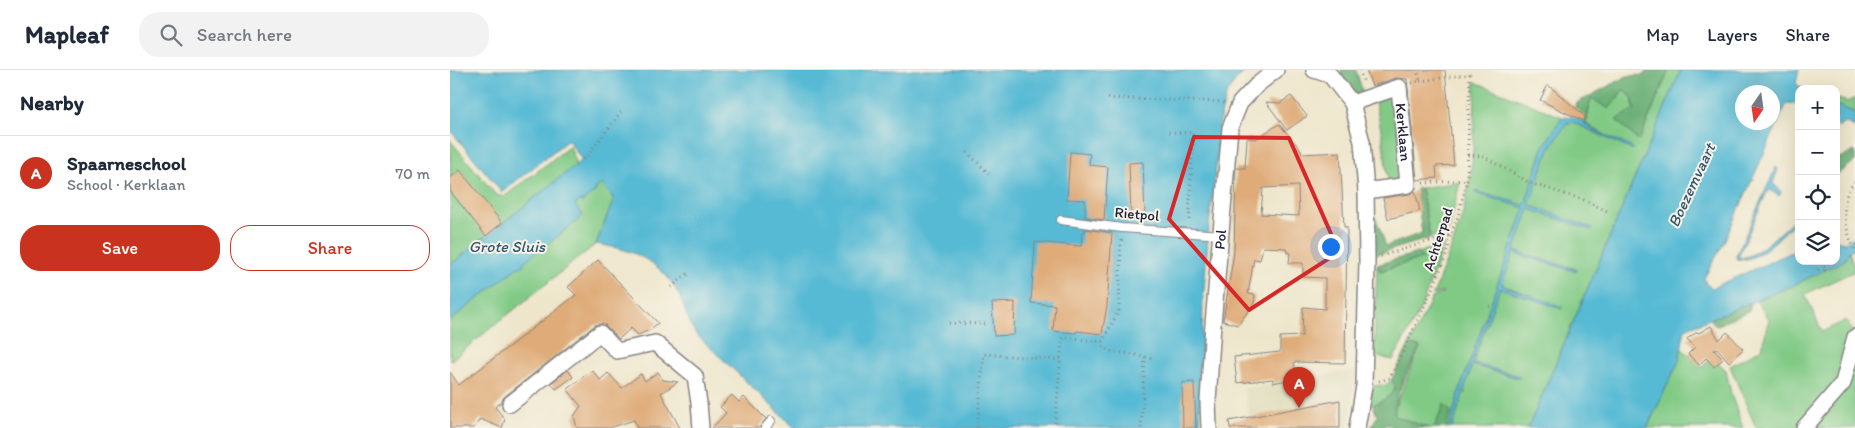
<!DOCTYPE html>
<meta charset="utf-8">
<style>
body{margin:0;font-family:Itim,sans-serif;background:#f2f2f3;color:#1f2937}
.controls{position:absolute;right:15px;top:15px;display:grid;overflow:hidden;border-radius:10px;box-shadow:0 5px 20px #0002}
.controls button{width:45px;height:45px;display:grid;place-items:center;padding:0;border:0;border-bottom:1px solid #e0e1e3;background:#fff;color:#1f2937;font:25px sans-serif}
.compass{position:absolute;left:1285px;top:15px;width:45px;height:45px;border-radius:50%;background:#fff;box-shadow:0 5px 20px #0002;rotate:193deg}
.you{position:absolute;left:880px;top:176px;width:18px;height:18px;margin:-12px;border:4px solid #fff;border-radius:50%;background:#1a73e8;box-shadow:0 0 0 8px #1a73e833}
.badge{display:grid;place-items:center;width:32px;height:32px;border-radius:50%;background:#c8321e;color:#fff;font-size:16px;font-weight:700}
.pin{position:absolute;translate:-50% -41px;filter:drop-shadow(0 1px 2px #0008)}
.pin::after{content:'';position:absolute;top:26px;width:18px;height:15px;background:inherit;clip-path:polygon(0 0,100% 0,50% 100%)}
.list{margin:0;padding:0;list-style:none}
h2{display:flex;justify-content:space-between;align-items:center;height:65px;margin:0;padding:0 20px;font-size:21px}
h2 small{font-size:16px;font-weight:400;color:#747a83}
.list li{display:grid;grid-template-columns:32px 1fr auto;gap:15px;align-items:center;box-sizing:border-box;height:75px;padding:0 20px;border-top:1px solid #e0e1e3}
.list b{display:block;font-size:19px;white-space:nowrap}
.list p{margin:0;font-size:16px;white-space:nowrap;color:#747a83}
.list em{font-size:16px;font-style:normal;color:#747a83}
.actions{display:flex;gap:10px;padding:15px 20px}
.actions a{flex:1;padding:11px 0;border:1px solid #c8321e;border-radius:20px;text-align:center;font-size:18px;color:#c8321e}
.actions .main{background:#c8321e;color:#fff}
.icon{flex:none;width:28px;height:28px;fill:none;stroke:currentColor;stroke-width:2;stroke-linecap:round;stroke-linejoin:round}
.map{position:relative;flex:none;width:1405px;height:358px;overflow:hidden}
header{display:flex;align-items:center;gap:30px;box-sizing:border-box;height:70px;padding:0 25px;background:#fff;border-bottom:1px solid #e0e1e3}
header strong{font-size:24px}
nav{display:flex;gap:28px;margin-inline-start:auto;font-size:18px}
.search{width:350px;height:45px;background:#f2f2f3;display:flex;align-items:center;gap:12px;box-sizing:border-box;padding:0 18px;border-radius:20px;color:#747a83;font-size:19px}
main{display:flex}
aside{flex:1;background:#fff}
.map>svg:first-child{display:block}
.built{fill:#e0ddbb}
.green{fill:#81ca86;stroke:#527660}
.forest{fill:#68ae73;stroke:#456857}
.water{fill:#56bad4;stroke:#3c6e88;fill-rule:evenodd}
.building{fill:#dfac79;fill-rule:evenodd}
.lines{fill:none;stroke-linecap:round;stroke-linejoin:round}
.lane-casing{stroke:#888483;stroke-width:10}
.street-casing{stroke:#888483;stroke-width:18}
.path{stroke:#888483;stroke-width:3;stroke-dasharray:1 4;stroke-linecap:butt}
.lane{stroke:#fff;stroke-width:8}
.street{stroke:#fff;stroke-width:15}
.marked{fill:none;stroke:#d62828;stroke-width:4;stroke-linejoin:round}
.labels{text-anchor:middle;stroke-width:4;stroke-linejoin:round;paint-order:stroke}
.street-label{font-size:15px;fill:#22223b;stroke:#f7f3e8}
.water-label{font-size:16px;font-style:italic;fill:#345771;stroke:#f7f3e8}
</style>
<header>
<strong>Mapleaf</strong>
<div class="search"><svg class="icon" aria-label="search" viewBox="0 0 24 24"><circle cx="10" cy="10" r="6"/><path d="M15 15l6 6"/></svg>Search here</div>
<nav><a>Map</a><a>Layers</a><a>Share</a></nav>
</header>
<main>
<aside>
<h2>Nearby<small></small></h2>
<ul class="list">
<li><span class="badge">A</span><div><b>Spaarneschool</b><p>School · Kerklaan</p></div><em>70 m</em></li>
</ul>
<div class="actions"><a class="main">Save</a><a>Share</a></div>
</aside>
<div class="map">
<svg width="1405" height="358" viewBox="0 0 1405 358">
<rect width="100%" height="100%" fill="#f7f3e8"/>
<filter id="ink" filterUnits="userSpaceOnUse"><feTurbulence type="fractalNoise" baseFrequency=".02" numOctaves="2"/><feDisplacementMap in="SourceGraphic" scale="10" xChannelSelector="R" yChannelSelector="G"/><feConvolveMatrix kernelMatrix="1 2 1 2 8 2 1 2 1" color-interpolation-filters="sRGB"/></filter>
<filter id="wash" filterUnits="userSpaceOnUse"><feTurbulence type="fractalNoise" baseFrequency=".0096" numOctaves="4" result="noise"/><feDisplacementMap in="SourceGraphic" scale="20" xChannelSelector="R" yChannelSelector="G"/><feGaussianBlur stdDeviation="1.12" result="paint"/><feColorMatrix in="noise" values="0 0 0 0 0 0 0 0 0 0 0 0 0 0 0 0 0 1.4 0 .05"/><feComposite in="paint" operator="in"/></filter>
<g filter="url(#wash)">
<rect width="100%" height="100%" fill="#eee6cb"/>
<path class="built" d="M 906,300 L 898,358 L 801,358 L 794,318 Z"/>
<path class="green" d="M 1219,0 L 1231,0 L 1078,358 L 1002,358 L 1022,295 L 1068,308 L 1068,306 L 1022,294 L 1050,218 L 1111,238 L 1112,237 L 1052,215 L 1063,183 L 1126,199 L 1064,181 L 1079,139 L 1141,160 L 1142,158 L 1078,135 L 1099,79 L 1117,53 L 1123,52 L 1182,80 L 1136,54 L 1141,28 L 1173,20 L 1182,27 L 1189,71 Z
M 1025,12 L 1112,47 L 1093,78 L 1075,135 L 1025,122 L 1025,123 L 1075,138 L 1010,319 L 999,358 L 996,358 L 1001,342 L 994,335 L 984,358 L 978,358 L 945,346 L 944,339 L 970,277 L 959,275 L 982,228 L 992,224 L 993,222 L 983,225 C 996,190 1012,156 1018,119 C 1025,84 1024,48 1025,12 Z
M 945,24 L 952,108 L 938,111 L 932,64 L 925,31 Z
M 1386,28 L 1397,32 L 1405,28 L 1405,43 L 1386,35 Z
M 0,70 L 46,125 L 54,127 L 120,76 L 126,95 L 49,156 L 0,113 Z
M 1010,112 L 999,160 L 980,168 L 971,118 Z
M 152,113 L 164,129 L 146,174 L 0,291 L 0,251 L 68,196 L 69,198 L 74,191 L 125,153 L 125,135 L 130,131 L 132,132 L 146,121 L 145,119 Z
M 0,115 L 40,163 L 0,195 Z
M 994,174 L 971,238 L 943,290 L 924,286 L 927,195 L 931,201 L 972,188 L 967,183 Z
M 1399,181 L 1405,201 L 1355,224 L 1372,262 L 1396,250 L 1403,263 L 1389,308 L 1347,358 L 1306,358 L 1280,296 L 1312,278 L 1319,249 L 1306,231 L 1395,190 Z
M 1231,278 L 1252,297 L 1262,287 L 1276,300 L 1281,324 L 1293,358 L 1197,358 L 1229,290 Z
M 1405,287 L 1405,358 L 1362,358 Z
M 942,309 L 946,318 C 940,328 931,332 921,336 L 922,316 L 936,315 Z"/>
<path class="forest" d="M 891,0 L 906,0 L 914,26 L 906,30 L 891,8 Z
M 1198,0 L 1219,0 L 1189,71 L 1166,50 L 1185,39 L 1182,27 L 1173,20 L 1159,39 L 1141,28 L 1136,54 L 1126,47 L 1125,34 L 1177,6 L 1195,5 Z
M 1405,81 L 1405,91 L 1386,105 L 1387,89 Z
M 971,118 L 980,168 L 921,186 L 919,151 L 926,148 L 936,176 L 972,163 L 966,119 Z
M 967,183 L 973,188 L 930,201 L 927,195 Z
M 1300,233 L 1300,240 L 1266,256 L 1260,249 Z
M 959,275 L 970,277 C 962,295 942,327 945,346 L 978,358 L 946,358 L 936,354 L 934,358 L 921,358 L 927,346 L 923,335 C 933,331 940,327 945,318 L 942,309 Z
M 994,334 L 1001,342 L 996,358 L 984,358 Z"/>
<path class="water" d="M 0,0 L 797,0 L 786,10 L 777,23 L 770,49 L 766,97 L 759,155 L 753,231 L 750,358 L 345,358 L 246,264 C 238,252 235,238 229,225 C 220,205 201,190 181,182 C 170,178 157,176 146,174 L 164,129 L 152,114 L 145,119 L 146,121 L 132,132 L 130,131 L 125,135 L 133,145 L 126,152 L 74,192 L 73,193 L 74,195 L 69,198 L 68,197 L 0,251 L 0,195 L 39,163 L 0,115 L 9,106 L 49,156 L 132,90 L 118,70 L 52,122 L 0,60 Z
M 1231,0 L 1349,0 L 1346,14 L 1355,19 L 1349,19 L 1349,34 L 1337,33 L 1272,176 L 1254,208 L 1256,214 L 1262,218 L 1349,179 L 1349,191 L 1386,191 L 1386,168 L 1389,171 L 1395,172 L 1405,167 L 1405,178 L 1399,181 L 1395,190 L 1344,215 L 1235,259 L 1229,290 L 1197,358 L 1078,358 ZM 1292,22 L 1322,22 L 1322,52 L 1292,52 Z
M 1386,35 L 1405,43 L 1405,57 L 1396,53 L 1389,57 L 1386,56 Z
M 1112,47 L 1126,47 L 1144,60 L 1183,78 L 1182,80 L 1123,52 L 1117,53 L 1099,79 L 1079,135 L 1142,158 L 1141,160 L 1079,139 L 1064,181 L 1127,200 L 1126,202 L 1063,183 L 1052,215 L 1112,237 L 1112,239 L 1050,218 L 1022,293 L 1069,306 L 1069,308 L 1022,295 L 1002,358 L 999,358 L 1010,319 L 1075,138 L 1025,123 L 1025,121 L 1075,135 L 1093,78 Z
M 1326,97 L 1328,99 L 1323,113 L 1331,122 L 1329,126 L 1320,120 L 1316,124 L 1288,187 C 1302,193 1339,154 1349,144 L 1349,148 C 1334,161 1309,194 1287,189 L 1286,186 Z"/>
<g id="blocks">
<path class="building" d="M 916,0 L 995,0 L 1004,95 L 986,96 L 987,108 L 967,110 L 957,9 L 946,8 L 922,16 Z
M 1098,15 L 1136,47 L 1133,51 L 1090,30 Z
M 841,26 L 857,46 L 837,60 L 816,32 L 830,33 Z
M 829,54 L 851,80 L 852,84 L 890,82 L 894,157 L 897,157 L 895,293 L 844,292 L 847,308 L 823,313 L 823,309 L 787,313 L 784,287 L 830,282 L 830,267 L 852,266 L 853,237 L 875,239 L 875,208 L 853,207 L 853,193 L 839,193 L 840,182 L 837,183 L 836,178 L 813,177 L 810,190 L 804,189 L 798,224 L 805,225 L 804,233 L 788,255 L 773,251 L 784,182 L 786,98 L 795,98 L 797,68 L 806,69 ZM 848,116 L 849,146 L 811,144 L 813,118 Z
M 620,82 L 640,84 L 639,95 L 658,97 L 654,150 L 635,147 L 635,130 L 617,129 Z
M 693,92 L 695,147 L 681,147 L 679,93 Z
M 10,100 L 52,153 L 36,166 L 0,121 L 0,108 Z
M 965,121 L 970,141 L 938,149 L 933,128 L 959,124 Z
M 635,159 L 662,163 L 657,236 L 652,264 L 627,261 L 626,263 L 603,261 L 605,235 L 581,233 L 585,172 L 631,176 L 632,162 L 635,162 Z
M 148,190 L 208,253 L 200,260 L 188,265 L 181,258 L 169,269 L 153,253 L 145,255 L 54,327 L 51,332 L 45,337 L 55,349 L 52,358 L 30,349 L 24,358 L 0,358 L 0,302 L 9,315 L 126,225 L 118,217 Z
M 565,232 L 564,265 L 544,266 L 542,233 Z
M 1261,256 L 1269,270 L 1277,262 L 1293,279 L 1279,292 L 1267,278 L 1264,280 L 1273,289 L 1264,297 L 1256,288 L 1249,295 L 1238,284 L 1245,277 L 1237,269 L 1247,262 L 1249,263 Z
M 118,300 L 123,307 L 106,319 L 101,313 Z
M 142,300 L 150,310 L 158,303 L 172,318 L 191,304 L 195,311 L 208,302 L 213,310 L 228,312 L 211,323 L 230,358 L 187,358 L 184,350 L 159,358 L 127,358 L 124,346 L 131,336 L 117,319 Z
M 744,312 L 746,358 L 733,358 L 732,313 Z
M 282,325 L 289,332 L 294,327 L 316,349 L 309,358 L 262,358 L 276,343 L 270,337 Z
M 890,330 L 890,358 L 780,358 L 779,351 Z"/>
</g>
</g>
<g filter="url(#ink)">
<use href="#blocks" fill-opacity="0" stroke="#888483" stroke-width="1"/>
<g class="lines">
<g class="lane-casing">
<path id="lane" d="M 611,150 L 672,158 L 772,165
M 315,358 L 321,351"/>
</g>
<g class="street-casing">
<g id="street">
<path d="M 864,0 L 880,5 L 902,33 L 912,72 L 916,121 L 917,191 L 914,316 L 907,358"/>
<path id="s1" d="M 902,33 L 949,17 L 958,115 L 916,121"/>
<path d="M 60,334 L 150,263 L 167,281 L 205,273 L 245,306 L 249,333 L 251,358"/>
<path id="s2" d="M 759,358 L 758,331 L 763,254 L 780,58 L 790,33 L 807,15 L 826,0"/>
<path d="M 1354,358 L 1393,313 L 1405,267"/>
</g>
</g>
<path class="path" d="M 910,0 L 914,14
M 970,11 L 1021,4
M 962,13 L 970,11 L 967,0
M 658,28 L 775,32
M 719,62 L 743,63 L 739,151
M 517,82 L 539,104
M 1018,85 L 1033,86 L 1080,113 L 1134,130 L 1159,142
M 133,89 L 138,85 L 171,42
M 1405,112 C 1387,129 1396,161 1405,181
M 973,113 L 1017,110
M 671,170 L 669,240 L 652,272 L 654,277 L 659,281 L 704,288
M 931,186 L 1000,165
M 1368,200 L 1373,198
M 1375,201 L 1373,198 L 1379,195
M 221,217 L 238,204
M 1039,236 L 1043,237
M 499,253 L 538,254
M 929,311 L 940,308 L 978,229 L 998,181 L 1000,165 L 1008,146 L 1017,110 L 1020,0
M 1009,317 L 1015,319
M 527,358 L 534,284 L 611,290
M 605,358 L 612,269 L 615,267 L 652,272
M 691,358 L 695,287"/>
<use href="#lane" class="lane"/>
<use href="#street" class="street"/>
</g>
</g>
<path class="marked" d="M 744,67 L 839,68 L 889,182 L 799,240 L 719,149 Z"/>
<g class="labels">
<g class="street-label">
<text dy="5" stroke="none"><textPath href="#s1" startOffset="95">Kerklaan</textPath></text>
<text transform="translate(687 144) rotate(5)" y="5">Rietpol</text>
<text transform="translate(988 169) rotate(-72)" y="5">Achterpad</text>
<text dy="5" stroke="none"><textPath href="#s2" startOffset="189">Pol</textPath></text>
</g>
<g class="water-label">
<text transform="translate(1241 115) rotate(-65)" y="6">Boezemvaart</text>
<text x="57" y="182">Grote Sluis</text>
</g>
</g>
</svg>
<div class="controls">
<button>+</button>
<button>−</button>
<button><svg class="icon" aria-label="locate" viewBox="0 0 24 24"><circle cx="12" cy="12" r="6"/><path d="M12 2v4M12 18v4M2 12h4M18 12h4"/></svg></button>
<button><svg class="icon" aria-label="layers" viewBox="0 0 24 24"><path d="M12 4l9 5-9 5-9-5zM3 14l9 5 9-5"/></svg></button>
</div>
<svg class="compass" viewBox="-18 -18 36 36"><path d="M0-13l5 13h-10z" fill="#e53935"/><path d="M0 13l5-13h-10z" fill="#747a83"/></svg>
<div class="you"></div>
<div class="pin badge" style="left:849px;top:338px">A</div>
</div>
</main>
